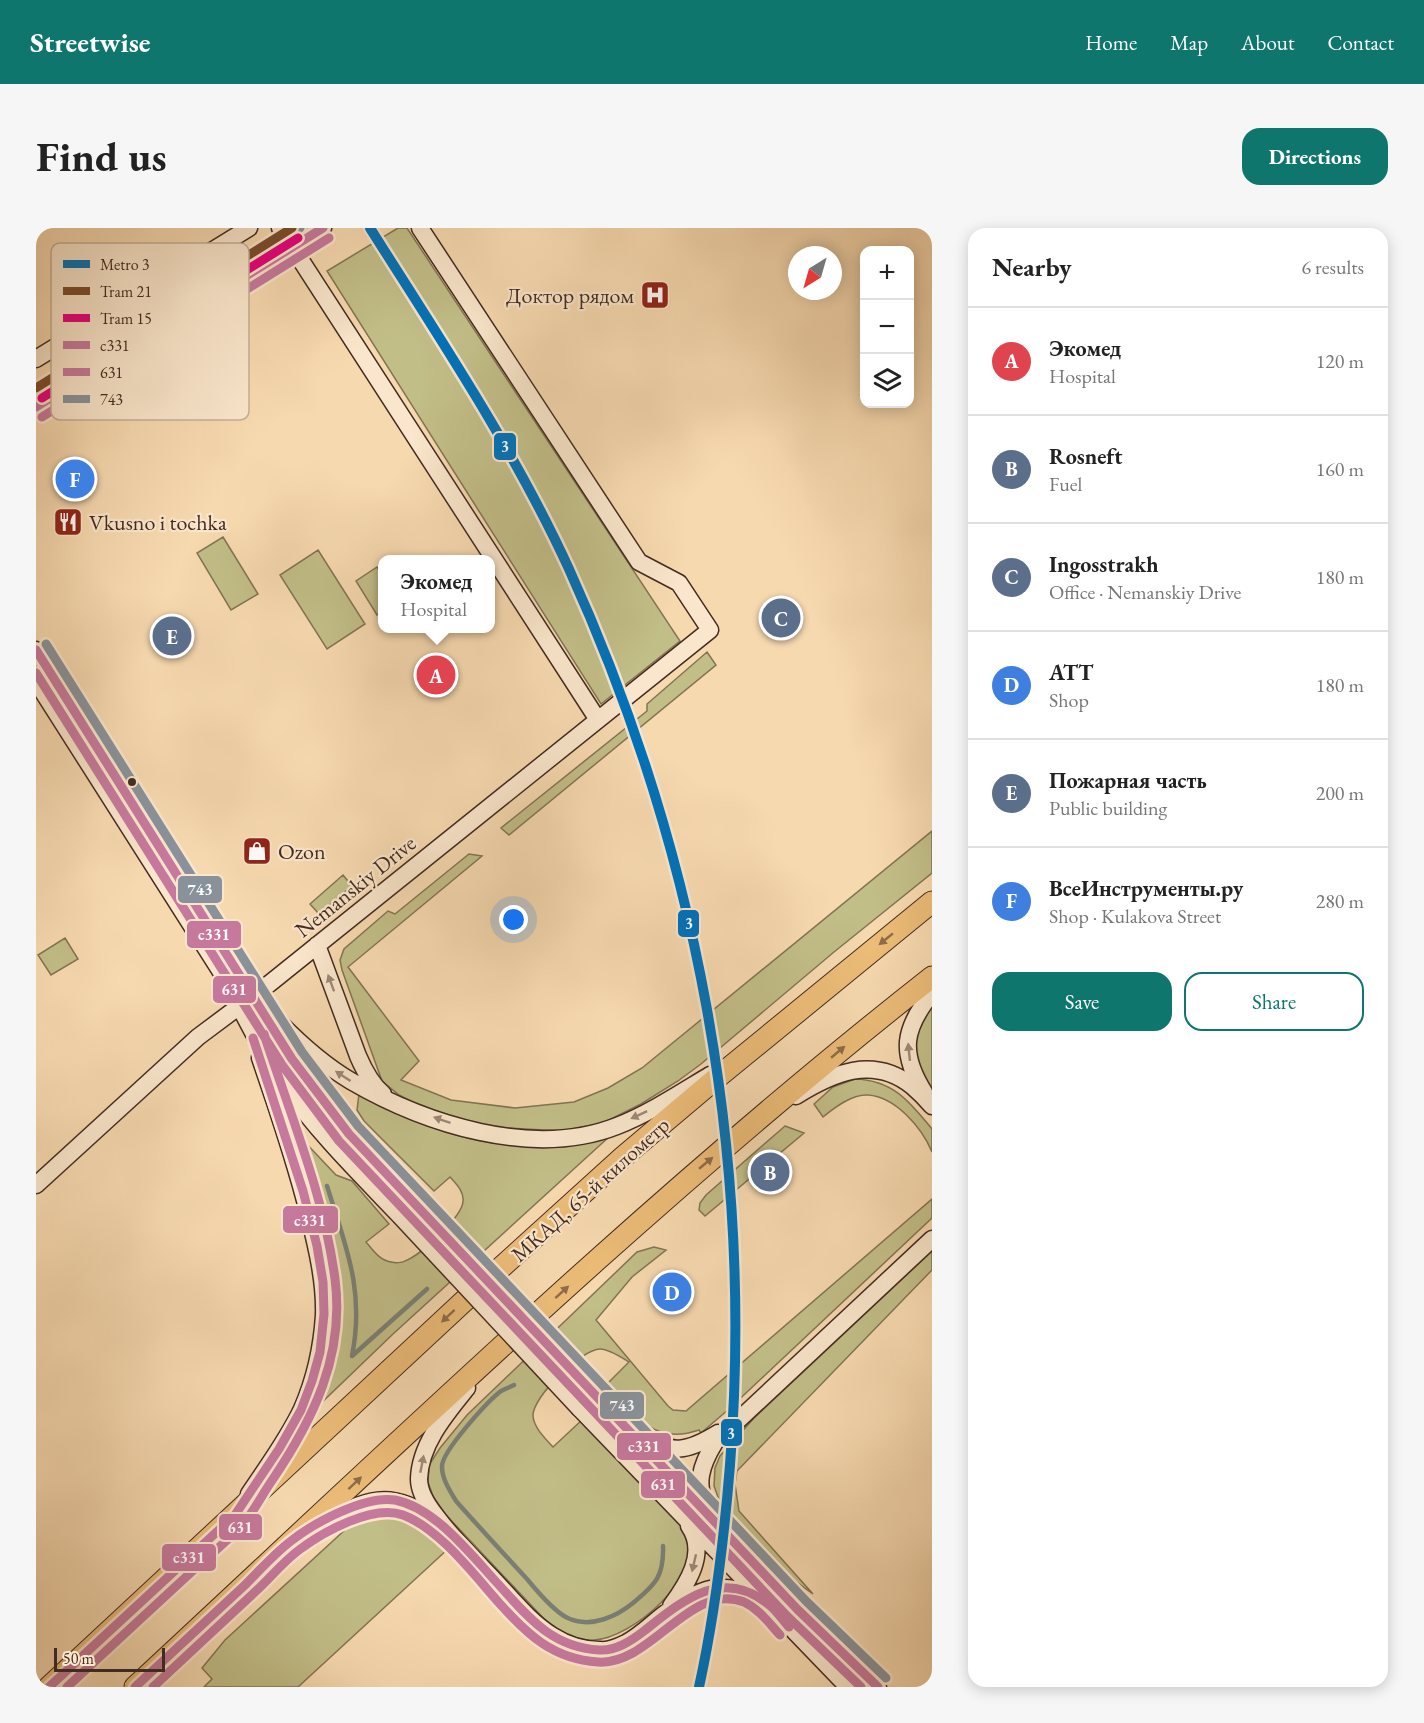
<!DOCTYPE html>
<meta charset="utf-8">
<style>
body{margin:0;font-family:"EB Garamond",serif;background:#f6f6f6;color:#222}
.controls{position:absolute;right:18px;top:18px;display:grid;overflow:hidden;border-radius:12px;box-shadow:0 3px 15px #0003}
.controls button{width:54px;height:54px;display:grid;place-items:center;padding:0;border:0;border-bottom:2px solid #e0e0e0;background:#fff;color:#222;font:30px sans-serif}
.compass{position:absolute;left:752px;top:18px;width:54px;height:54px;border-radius:50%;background:#fff;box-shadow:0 3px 15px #0003;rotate:217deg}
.scale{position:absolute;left:18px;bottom:15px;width:111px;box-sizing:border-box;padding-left:6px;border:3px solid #432b20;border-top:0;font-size:16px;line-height:21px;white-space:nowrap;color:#432b20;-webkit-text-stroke:4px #fae6cc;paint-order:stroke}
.you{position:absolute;left:478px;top:692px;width:21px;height:21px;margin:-15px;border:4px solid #fff;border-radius:50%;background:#1a73e8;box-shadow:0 0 0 9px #1a73e833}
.badge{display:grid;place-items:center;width:39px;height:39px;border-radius:50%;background:#0f766e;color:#fff;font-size:20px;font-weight:700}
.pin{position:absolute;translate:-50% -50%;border:3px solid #fff;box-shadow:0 2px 6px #0006}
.popup{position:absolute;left:342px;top:327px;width:117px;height:78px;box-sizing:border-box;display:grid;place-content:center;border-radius:12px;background:#fff;filter:drop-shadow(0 2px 4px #0005);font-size:20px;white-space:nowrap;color:#767676}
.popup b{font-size:22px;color:#222}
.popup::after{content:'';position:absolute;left:50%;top:100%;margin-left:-12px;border:12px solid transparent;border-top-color:#fff}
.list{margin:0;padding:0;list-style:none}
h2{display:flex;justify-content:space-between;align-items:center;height:78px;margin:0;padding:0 24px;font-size:26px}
h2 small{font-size:20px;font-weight:400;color:#767676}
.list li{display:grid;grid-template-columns:39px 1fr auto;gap:18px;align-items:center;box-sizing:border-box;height:108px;padding:0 24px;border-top:2px solid #e0e0e0}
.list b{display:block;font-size:22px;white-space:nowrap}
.list p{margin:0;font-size:20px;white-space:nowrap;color:#767676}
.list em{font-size:20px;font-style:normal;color:#767676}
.actions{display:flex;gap:12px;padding:18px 24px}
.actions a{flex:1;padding:14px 0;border:2px solid #0f766e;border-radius:18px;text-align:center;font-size:21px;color:#0f766e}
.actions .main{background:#0f766e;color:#fff}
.icon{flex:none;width:33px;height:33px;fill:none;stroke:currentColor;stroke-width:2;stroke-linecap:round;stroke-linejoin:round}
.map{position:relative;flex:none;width:896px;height:1459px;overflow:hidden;border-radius:18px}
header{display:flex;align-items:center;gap:36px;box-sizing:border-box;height:84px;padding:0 30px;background:#0f766e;color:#fff}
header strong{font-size:28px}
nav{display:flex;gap:33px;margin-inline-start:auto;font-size:21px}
.intro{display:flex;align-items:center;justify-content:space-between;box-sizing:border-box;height:144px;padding:0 36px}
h1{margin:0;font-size:42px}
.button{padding:15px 27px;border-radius:18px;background:#0f766e;color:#fff;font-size:21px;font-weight:700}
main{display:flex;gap:36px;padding:0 36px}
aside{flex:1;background:#fff;border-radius:18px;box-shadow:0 3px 15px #0003}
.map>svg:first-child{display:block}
.green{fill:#c2be88;stroke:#827454;stroke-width:1.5}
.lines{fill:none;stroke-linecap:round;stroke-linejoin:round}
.stream{stroke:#7a8076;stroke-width:4.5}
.secondary-casing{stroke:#432b20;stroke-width:19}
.highway-casing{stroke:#432b20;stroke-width:23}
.secondary{stroke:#fae6cc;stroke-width:16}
.highway{stroke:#ecbc78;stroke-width:21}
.secondary-bridge-casing{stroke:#432b20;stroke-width:19;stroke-linecap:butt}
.secondary-bridge{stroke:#fae6cc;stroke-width:16}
.bus-1-casing{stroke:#fae6cc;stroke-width:14}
.bus-2-casing{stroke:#fae6cc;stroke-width:14}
.bus-3-casing{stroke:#fae6cc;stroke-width:14}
.bus-1{stroke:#c7799d;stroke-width:9}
.bus-2{stroke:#c7799d;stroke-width:9}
.bus-3{stroke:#89929b;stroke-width:9}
.tram-1-casing{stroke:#fae6cc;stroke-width:14}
.tram-2-casing{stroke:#fae6cc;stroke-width:14}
.tram-1{stroke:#7a4b2a;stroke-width:9}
.tram-2{stroke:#e5007d;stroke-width:9}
.metro-1-casing{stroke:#fae6cc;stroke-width:15}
.metro-1{stroke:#0072ba;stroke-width:10}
.oneway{fill:#8f6c48}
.oneway2{fill:#9e8876}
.bus-dot{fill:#432b20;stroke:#fae6cc;stroke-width:2}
.labels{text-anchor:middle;stroke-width:4.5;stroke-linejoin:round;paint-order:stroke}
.poi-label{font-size:22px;fill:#432b20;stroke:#fae6cc;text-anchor:start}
.street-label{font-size:22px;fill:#432b20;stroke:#fae6cc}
.key{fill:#fae6cc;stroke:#c3ae98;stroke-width:1.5}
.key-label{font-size:16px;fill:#432b20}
.line-badge{stroke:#fae6cc;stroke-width:2}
.badge-label{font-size:16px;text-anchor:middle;font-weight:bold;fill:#fff}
</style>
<header>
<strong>Streetwise</strong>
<nav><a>Home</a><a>Map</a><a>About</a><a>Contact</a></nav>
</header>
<div class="intro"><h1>Find us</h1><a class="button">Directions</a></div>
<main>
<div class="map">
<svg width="896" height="1459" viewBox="0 0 896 1459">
<rect width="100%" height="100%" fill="#f7d9b0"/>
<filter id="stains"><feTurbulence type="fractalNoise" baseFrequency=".00333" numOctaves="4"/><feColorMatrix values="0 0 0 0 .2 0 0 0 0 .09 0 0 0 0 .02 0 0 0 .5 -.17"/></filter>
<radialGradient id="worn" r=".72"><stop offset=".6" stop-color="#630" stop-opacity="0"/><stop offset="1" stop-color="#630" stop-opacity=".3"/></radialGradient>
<path class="green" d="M 362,0 L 371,0 L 644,413 L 565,476 L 291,43 Z
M 187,309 L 222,366 L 195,382 L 161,325 Z
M 282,322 L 329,396 L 291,421 L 244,347 Z
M 341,339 L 346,348 L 346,384 L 341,387 L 320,353 Z
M 671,424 L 680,437 L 473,607 L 465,600 L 611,483 L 611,476 Z
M 896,603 L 896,645 L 798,724 L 665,836 L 642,853 L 605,876 L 567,895 L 526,903 L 454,899 L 411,887 L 375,873 L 363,867 L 346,853 L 306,742 L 304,732 L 308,721 L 352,683 L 359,686 L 433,626 L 446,628 L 312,739 L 383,833 L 365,852 L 415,872 L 479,880 L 538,874 L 572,860 L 606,840 Z
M 307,647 L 316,658 L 283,686 L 274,676 Z
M 29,710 L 42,731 L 15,747 L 2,727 Z
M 896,778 L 896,861 C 885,846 874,826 879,807 C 882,797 891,786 896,778 Z
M 819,851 C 857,852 874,874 896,901 L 896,924 C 886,900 860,869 832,867 C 816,866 799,879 787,889 L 778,876 L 797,859 Z
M 323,866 C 406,910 481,933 574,908 L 357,1106 L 281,1179 L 303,1099 L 302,1062 L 298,1028 L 265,910 L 300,947 L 316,953 L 353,996 L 330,1014 C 337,1022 343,1032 355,1034 C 359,1035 366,1035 369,1033 C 384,1028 427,988 427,973 C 428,963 420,956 414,949 L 398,963 L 328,893 L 321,882 Z
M 749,898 L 768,905 L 669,988 L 663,982 L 664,975 L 670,967 Z
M 896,971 L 896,990 L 693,1181 L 665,1205 L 663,1202 C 617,1218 598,1187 572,1155 L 593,1134 C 585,1129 573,1121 564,1121 C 546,1121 496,1169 497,1188 C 498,1200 509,1210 517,1219 L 547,1191 C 570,1216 593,1240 616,1265 C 627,1277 644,1291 651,1307 C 669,1348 595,1411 558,1412 C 539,1413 526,1405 512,1395 L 409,1286 L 397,1268 L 392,1254 L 393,1237 L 404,1220 L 431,1187 L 601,1024 L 618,1019 L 630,1022 L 596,1049 L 560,1092 L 632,1178 L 637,1182 L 650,1183 Z
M 896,1023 L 896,1042 L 701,1243 L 699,1256 L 703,1283 L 777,1366 L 738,1338 L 686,1280 L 678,1258 L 679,1240 L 684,1228 L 719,1189 Z
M 345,1281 C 376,1282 392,1299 413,1320 L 262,1459 L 168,1459 L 176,1451 L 166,1440 L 189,1412 L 311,1300 L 324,1285 Z"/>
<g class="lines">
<path class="stream" d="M 291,958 C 310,1019 329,1063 316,1128 L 391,1061
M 478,1157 C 474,1159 469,1161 465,1163 C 452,1173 405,1224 406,1239 C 406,1251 414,1263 420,1273 C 443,1299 467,1325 491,1351 C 500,1362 520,1386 534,1391 C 556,1400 581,1388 597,1375 C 620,1356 628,1348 627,1318"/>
<g class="secondary-casing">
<path id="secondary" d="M 244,0 L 562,492
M 0,131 L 213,0
M 0,179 L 287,0
M 0,422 L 256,831 L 313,906 L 378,975
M 0,453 L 185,744 C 206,781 223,821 248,856 C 281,904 324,946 364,988
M 281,717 L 322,828 C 328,842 335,856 347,866
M 238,789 C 261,813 286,836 315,853 C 389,896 497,931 581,898 C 614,885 644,865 674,847
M 888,864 C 863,824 868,800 896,765
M 760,868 C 797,845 837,827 876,858 C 883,864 890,871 896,878
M 0,957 L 162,809 L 233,756 L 674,402 L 643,355 L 603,334 L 384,0
M 431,1160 C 410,1186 384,1216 383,1251 C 383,1264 392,1278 400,1288 C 417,1311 438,1331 458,1352 C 476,1371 494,1394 517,1408 C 531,1417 547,1422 564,1422 C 573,1423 582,1419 590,1415 C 607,1406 619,1392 634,1382 C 669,1356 692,1352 729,1374
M 559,1167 L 761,1381 L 842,1459
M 544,1181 L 812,1459
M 604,1207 C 636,1227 651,1224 682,1205
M 213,1266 C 231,1239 252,1211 266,1181 C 279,1151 286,1119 288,1087 C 289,1054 281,1020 273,988 C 260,935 242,882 224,830
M 672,1282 C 658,1257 665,1237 679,1214 L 896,1011
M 275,1301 C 323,1276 350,1255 399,1293
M 635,1378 C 651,1356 672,1325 653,1298"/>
</g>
<g class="highway-casing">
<path id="highway" d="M 13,1459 L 427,1074 L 587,929 L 683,848 L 896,674
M 99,1459 C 360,1217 616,969 896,749"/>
</g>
<use href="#secondary" class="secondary"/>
<use href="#highway" class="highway"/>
<g class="secondary-bridge-casing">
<path id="secondary-bridge" d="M 378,975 L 559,1167
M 364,988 L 544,1181"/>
</g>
<use href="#secondary-bridge" class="secondary-bridge"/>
<g class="bus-1-casing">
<path id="bus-1" d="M 0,179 L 287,0
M 0,422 L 256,831 L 313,906 L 761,1381 L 842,1459
M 13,1459 L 199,1287 L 243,1221 L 265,1182 L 276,1153 L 284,1124 L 288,1086 L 287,1054 L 281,1018 L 267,963 L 217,810
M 99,1459 C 136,1425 172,1391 209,1357 C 224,1342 238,1326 255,1313 C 278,1295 329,1267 359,1272 C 400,1280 436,1328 463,1357 C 493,1390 516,1419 563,1422 C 580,1423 595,1413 608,1403 C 645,1374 686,1338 732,1376 C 740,1382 746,1391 753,1399"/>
</g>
<g class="bus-2-casing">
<path id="bus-2" d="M 6,189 L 293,10
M 0,445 L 246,837 L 303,913 L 752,1389 L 825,1459
M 31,1459 C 71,1422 111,1385 151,1348 C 169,1331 191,1314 208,1295 C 218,1283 226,1267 235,1254 C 277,1192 309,1128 299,1051 C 288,967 254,886 228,806
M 117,1459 C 151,1427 186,1395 220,1363 C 234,1350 247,1334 263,1322 C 287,1304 337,1276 367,1287 C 404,1301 438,1347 464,1376 C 492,1407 517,1431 562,1434 C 615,1438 654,1353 708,1374 C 723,1381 733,1395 744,1407"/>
</g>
<g class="bus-3-casing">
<path id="bus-3" d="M 0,165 L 264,0
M 10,416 L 266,824 L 322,898 L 770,1373 L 850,1450"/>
</g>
<use href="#bus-1" class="bus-1"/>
<use href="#bus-2" class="bus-2"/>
<use href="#bus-3" class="bus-3"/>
<g class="tram-1-casing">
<path id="tram-1" d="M 0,160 L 256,0"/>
</g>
<g class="tram-2-casing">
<path id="tram-2" d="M 6,170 L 262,10"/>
</g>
<use href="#tram-1" class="tram-1"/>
<use href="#tram-2" class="tram-2"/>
<g class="metro-1-casing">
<path id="metro-1" d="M 334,0 C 404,111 478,221 533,341 C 661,623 718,928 694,1237 C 688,1312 679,1386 663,1459"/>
</g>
<use href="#metro-1" class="metro-1"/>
</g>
<defs><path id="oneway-solid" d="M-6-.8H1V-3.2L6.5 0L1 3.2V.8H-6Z" transform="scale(1.5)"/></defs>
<g class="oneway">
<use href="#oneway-solid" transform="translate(850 711) rotate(141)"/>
<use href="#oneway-solid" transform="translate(802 824) rotate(-40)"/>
<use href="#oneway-solid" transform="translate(670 935) rotate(-40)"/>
<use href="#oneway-solid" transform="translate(526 1064) rotate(-42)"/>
<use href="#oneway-solid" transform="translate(412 1088) rotate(137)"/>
<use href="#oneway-solid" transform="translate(319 1255) rotate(-43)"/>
</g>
<g class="oneway2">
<use href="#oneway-solid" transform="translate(295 755) rotate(-110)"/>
<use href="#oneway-solid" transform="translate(873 824) rotate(-96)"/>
<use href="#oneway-solid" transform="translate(307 848) rotate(-147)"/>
<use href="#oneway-solid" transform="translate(603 887) rotate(155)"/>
<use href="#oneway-solid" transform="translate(406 892) rotate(-161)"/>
<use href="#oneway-solid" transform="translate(386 1236) rotate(-79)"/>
<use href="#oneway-solid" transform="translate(658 1335) rotate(103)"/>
</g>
<defs>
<g id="hospital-square" transform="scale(1.5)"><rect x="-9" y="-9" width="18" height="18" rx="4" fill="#8f2418" stroke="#fae6cc"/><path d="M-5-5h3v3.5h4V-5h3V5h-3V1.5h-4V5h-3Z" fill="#fff"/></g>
<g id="restaurant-square" transform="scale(1.5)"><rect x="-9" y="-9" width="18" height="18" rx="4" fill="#8f2418" stroke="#fae6cc"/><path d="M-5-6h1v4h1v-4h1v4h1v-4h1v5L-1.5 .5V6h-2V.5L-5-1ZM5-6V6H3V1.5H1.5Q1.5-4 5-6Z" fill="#fff"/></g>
<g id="shop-square" transform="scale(1.5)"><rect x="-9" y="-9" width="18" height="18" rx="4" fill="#8f2418" stroke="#fae6cc"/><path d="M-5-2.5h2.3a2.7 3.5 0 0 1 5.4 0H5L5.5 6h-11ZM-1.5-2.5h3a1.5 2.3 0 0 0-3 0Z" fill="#fff"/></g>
</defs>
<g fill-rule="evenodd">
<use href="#hospital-square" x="619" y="67"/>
<use href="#restaurant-square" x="32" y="294"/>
<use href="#shop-square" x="221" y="623"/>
</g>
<circle class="bus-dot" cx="96" cy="554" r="5"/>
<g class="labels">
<g class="poi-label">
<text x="598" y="75" text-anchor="end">Доктор рядом</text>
<text x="53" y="302">Vkusno i tochka</text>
<text x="242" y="631">Ozon</text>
</g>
<g class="street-label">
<text transform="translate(319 658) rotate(-39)" y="8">Nemanskiy Drive</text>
<text transform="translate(554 961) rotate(-42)" y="8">МКАД, 65-й километр</text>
</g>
</g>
<rect x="15" y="15" width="198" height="177" rx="9" class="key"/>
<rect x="27" y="32" width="27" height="8" fill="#0072ba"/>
<rect x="27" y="59" width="27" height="8" fill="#7a4b2a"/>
<rect x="27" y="86" width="27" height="8" fill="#e5007d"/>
<rect x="27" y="113" width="27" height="8" fill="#c7799d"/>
<rect x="27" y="140" width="27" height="8" fill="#c7799d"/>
<rect x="27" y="167" width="27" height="8" fill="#89929b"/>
<g class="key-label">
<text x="64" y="42">Metro 3</text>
<text x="64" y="69">Tram 21</text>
<text x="64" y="96">Tram 15</text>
<text x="64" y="123">с331</text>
<text x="64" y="150">631</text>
<text x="64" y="177">743</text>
</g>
<g class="line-badge">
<rect x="457" y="204" width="24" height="29" rx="6" fill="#0072ba"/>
<rect x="141" y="647" width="46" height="29" rx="6" fill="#89929b"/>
<rect x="641" y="681" width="23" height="29" rx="6" fill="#0072ba"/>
<rect x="150" y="692" width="56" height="29" rx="6" fill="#c7799d"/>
<rect x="176" y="747" width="45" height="29" rx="6" fill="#c7799d"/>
<rect x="246" y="977" width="57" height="29" rx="6" fill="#c7799d"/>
<rect x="563" y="1163" width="46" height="29" rx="6" fill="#89929b"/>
<rect x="684" y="1190" width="23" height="29" rx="6" fill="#0072ba"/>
<rect x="580" y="1204" width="56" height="29" rx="6" fill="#c7799d"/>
<rect x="604" y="1242" width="46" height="29" rx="6" fill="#c7799d"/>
<rect x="182" y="1285" width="45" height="28" rx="6" fill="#c7799d"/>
<rect x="125" y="1315" width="56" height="29" rx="6" fill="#c7799d"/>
</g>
<g class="badge-label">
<text x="469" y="224">3</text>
<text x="164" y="667">743</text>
<text x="653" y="701">3</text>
<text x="178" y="712">с331</text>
<text x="198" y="767">631</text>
<text x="274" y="998">с331</text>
<text x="586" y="1183">743</text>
<text x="695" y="1211">3</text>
<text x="608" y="1224">с331</text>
<text x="627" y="1262">631</text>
<text x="204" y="1305">631</text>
<text x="153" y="1335">с331</text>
</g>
<rect width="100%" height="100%" filter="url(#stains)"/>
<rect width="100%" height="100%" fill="url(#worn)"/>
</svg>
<div class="controls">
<button>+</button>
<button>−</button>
<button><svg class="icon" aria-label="layers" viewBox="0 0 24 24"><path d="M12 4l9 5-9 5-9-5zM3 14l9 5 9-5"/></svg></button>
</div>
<svg class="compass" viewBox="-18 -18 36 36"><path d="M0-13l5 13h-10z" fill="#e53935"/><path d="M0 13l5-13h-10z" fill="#767676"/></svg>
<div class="scale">50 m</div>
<div class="you"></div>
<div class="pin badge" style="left:400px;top:447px;background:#e0444e">A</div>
<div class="popup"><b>Экомед</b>Hospital</div>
<div class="pin badge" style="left:734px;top:944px;background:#5c6f8a">B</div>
<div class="pin badge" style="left:745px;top:390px;background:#5c6f8a">C</div>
<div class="pin badge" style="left:636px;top:1064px;background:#3f7fe0">D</div>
<div class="pin badge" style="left:136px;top:408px;background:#5c6f8a">E</div>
<div class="pin badge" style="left:39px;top:251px;background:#3f7fe0">F</div>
</div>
<aside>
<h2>Nearby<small>6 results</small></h2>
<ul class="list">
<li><span class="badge" style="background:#e0444e">A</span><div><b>Экомед</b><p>Hospital</p></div><em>120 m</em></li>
<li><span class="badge" style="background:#5c6f8a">B</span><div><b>Rosneft</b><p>Fuel</p></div><em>160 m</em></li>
<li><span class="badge" style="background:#5c6f8a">C</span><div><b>Ingosstrakh</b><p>Office · Nemanskiy Drive</p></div><em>180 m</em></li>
<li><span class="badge" style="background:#3f7fe0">D</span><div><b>АТТ</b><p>Shop</p></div><em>180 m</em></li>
<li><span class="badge" style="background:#5c6f8a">E</span><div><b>Пожарная часть</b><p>Public building</p></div><em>200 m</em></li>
<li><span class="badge" style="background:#3f7fe0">F</span><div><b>ВсеИнструменты.ру</b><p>Shop · Kulakova Street</p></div><em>280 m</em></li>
</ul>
<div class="actions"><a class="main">Save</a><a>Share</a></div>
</aside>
</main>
